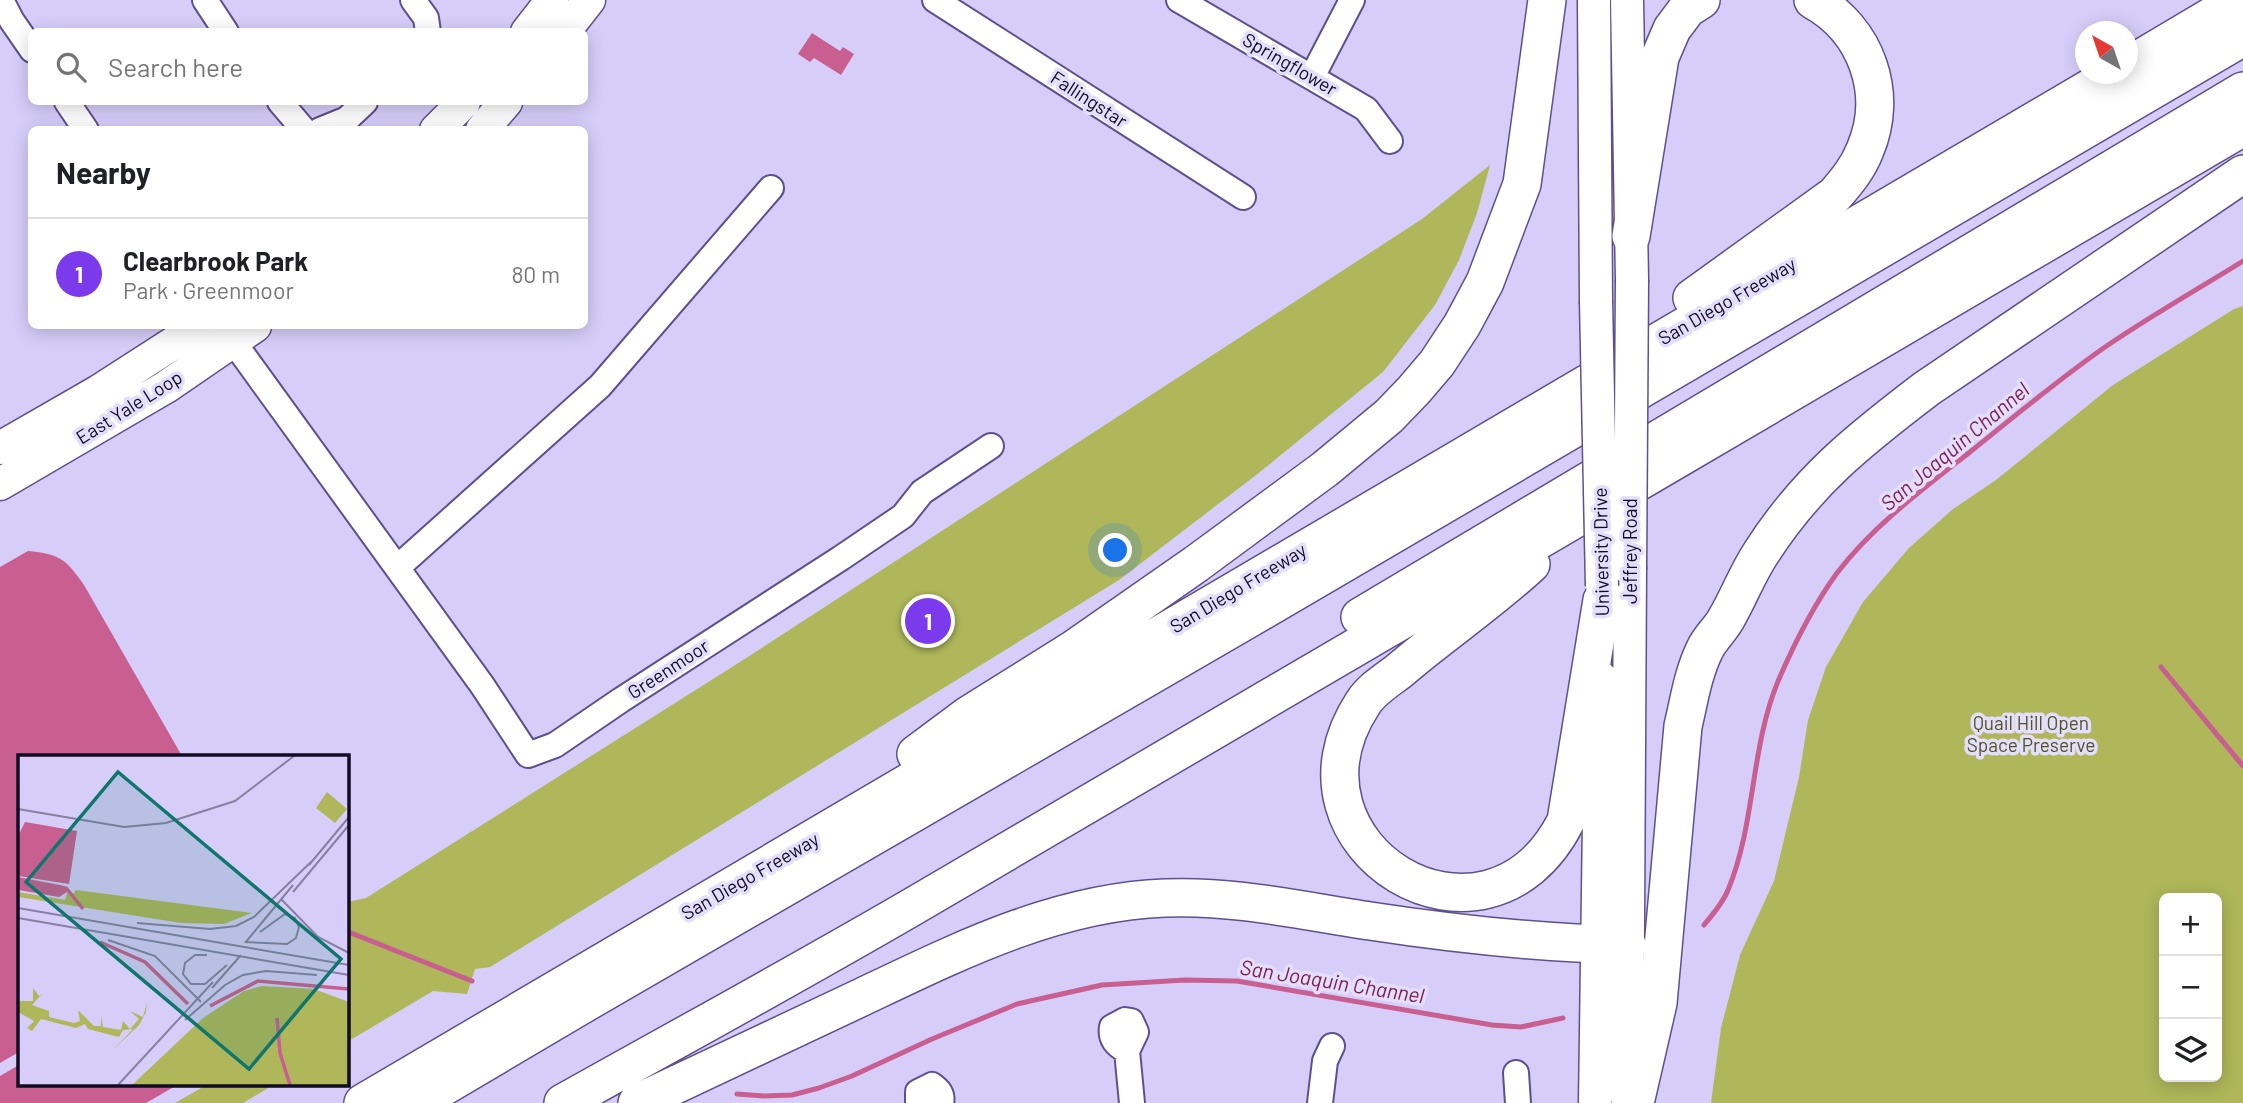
<!DOCTYPE html>
<meta charset="utf-8">
<style>
body{margin:0;font-family:Barlow,sans-serif;background:#f6f6f6;color:#202124}
.controls{position:absolute;right:21px;bottom:21px;display:grid;overflow:hidden;border-radius:10px;box-shadow:0 4px 18px #0003}
.controls button{width:63px;height:63px;display:grid;place-items:center;padding:0;border:0;border-bottom:2px solid #e0e0e0;background:#fff;color:#202124;font:35px sans-serif}
.compass{position:absolute;left:2075px;top:21px;width:63px;height:63px;border-radius:50%;background:#fff;box-shadow:0 4px 18px #0003;rotate:320deg}
.you{position:absolute;left:1116px;top:551px;width:24px;height:24px;margin:-18px;border:5px solid #fff;border-radius:50%;background:#1a73e8;box-shadow:0 0 0 10px #1a73e833}
.badge{display:grid;place-items:center;width:46px;height:46px;border-radius:50%;background:#7c3aed;color:#fff;font-size:23px;font-weight:700}
.pin{position:absolute;translate:-50% -50%;border:4px solid #fff;box-shadow:0 2px 7px #0006}
.list{margin:0;padding:0;list-style:none}
h2{display:flex;justify-content:space-between;align-items:center;height:91px;margin:0;padding:0 28px;font-size:30px}
h2 small{font-size:23px;font-weight:400;color:#757577}
.list li{display:grid;grid-template-columns:46px 1fr auto;gap:21px;align-items:center;box-sizing:border-box;height:112px;padding:0 28px;border-top:2px solid #e0e0e0}
.list b{display:block;font-size:26px;white-space:nowrap}
.list p{margin:0;font-size:23px;white-space:nowrap;color:#757577}
.list em{font-size:23px;font-style:normal;color:#757577}
.icon{flex:none;width:38px;height:38px;fill:none;stroke:currentColor;stroke-width:2;stroke-linecap:round;stroke-linejoin:round}
.map{position:relative;flex:none;width:2243px;height:1103px;overflow:hidden}
.search{position:absolute;background:#fff;box-shadow:0 4px 18px #0003;left:28px;top:28px;width:560px;height:77px;display:flex;align-items:center;gap:18px;box-sizing:border-box;padding:0 24px;border-radius:10px;color:#757577;font-size:26px}
.panel{position:absolute;background:#fff;box-shadow:0 4px 18px #0003;left:28px;top:126px;width:560px;height:203px;border-radius:10px}
.map>svg:first-child{display:block}
.green{fill:#afb75a;fill-rule:evenodd}
.water{fill:#c95e90}
.lines{fill:none;stroke-linecap:round;stroke-linejoin:round}
.stream{stroke:#c95e90;stroke-width:5}
.minor-casing{stroke:#5e508e;stroke-width:28}
.major-casing{stroke:#5e508e;stroke-width:35}
.highway-casing{stroke:#5e508e;stroke-width:40}
.minor{stroke:#fff;stroke-width:24}
.major{stroke:#fff;stroke-width:32}
.highway{stroke:#fff;stroke-width:37}
.major-bridge-casing{stroke:#5e508e;stroke-width:35;stroke-linecap:butt}
.major-bridge{stroke:#fff;stroke-width:32}
.labels{text-anchor:middle;stroke-width:7;stroke-linejoin:round;paint-order:stroke}
.street-label{font-size:19px;fill:#110b23;stroke:#e3defb}
.park-label{font-size:19px;fill:#505423;stroke:#e3defb}
.water-label{font-size:21px;font-style:italic;fill:#801e52;stroke:#e3defb}
.inset-river{fill:none;stroke:#c95e90;stroke-width:3.5}
.inset-road{fill:none;stroke:#8780a3;stroke-width:2}
.view{fill:#0f766e;fill-opacity:0.15;stroke:#0f766e;stroke-width:3.5}
.inset-edge{fill:none;stroke:#110b23;stroke-width:3.5}
</style>
<div class="map">
<svg width="2243" height="1103" viewBox="0 0 2243 1103">
<rect width="100%" height="100%" fill="#d6cef9"/>
<path class="green" d="M 1490,165 L 1477,213 L 1459,260 L 1435,305 L 1383,372 L 1260,472 L 1119,580 L 490,967 L 475,969 L 467,994 L 433,991 L 347,1042 L 347,902 L 366,898 L 740,662 L 1422,219 Z
M 2243,306 L 2243,1103 L 1711,1103 L 1721,1028 L 1740,955 L 1774,881 L 1799,777 L 1808,720 L 1826,667 L 1863,602 L 1909,548 L 1953,509 L 1996,480 L 2113,385 L 2234,309 ZM 2164,898 L 2217,898 L 2217,1077 L 2164,1077 Z
M 208,1084 L 275,1084 L 243,1103 L 175,1103 Z"/>
<path class="water" d="M 812,33 L 840,51 L 843,47 L 854,54 L 841,75 L 814,58 L 810,62 L 798,54 Z
M 28,551 C 60,554 66,559 84,585 L 182,756 L 19,757 L 19,1052 L 0,1063 L 0,567 Z
M 19,1065 L 19,1084 L 179,1084 L 146,1103 L 0,1103 L 0,1076 Z"/>
<g class="lines">
<path class="stream" d="M 2161,667 L 2243,766
M 1704,925 C 1713,914 1723,903 1728,890 C 1756,823 1750,747 1779,679 C 1795,642 1813,606 1837,573 C 1874,525 1923,489 1970,452 C 2015,416 2060,378 2108,345 C 2152,315 2198,289 2243,261
M 346,931 L 472,981
M 737,1094 L 764,1096 L 792,1095 L 819,1088 L 852,1076 L 932,1039 L 1017,1004 L 1102,985 L 1185,980 L 1237,981 L 1492,1025 L 1521,1027 L 1563,1018"/>
<g class="minor-casing">
<path id="minor" d="M 1,0 L 12,21 L 32,50
M 205,0 L 226,32
M 413,0 L 426,18 L 428,32
M 935,0 L 1243,197
M 1179,0 L 1366,109 L 1390,141
M 1312,77 L 1352,0
M 67,102 L 86,130
M 280,102 L 304,130
M 320,130 L 347,119 L 365,102
M 222,326 L 482,685 L 528,755 L 555,745 L 621,700 L 841,558 L 903,516 L 922,492 L 991,446
M 398,567 L 600,386 L 771,188
M 1125,1020 L 1131,1021 L 1136,1032 L 1127,1051 C 1116,1045 1110,1039 1112,1027 Z
M 1127,1051 L 1132,1103
M 1516,1073 L 1518,1103
M 918,1103 L 918,1092 L 932,1085 C 939,1090 943,1094 941,1103
M 1320,1103 L 1325,1061 L 1332,1046"/>
</g>
<g class="major-casing">
<path id="major" d="M 1594,0 L 1596,301
M 1627,0 L 1632,280
M 527,32 L 552,0
M 564,32 L 589,0
M 436,130 L 464,102
M 482,130 L 506,102
M 0,448 L 99,391 L 200,326
M 0,484 L 166,387 L 255,326
M 1627,1098 L 1630,569
M 1595,1103 L 1601,678"/>
</g>
<g class="highway-casing">
<path id="highway" d="M 2128,66 L 2239,0
M 1631,236 L 1660,57 L 1672,29 L 1687,9 L 1701,0
M 1692,298 L 1835,195 C 1847,181 1858,168 1865,150 C 1889,94 1867,30 1813,0
M 1531,564 C 1489,603 1442,634 1399,671 C 1387,680 1371,690 1363,703 C 1269,846 1486,979 1566,821 L 1602,600
M 1360,617 L 2243,91
M 916,754 L 967,716 L 1074,649 L 1196,564 L 1325,469 L 1389,416 L 1414,390 L 1437,363 L 1462,325 L 1485,282 L 1522,184 L 1547,0
M 363,1103 L 2114,74
M 416,1103 L 580,1006 L 1250,618 L 2243,37
M 563,1103 C 679,1038 797,974 912,907 C 1357,648 1799,387 2243,127
M 637,1103 C 712,1067 787,1032 862,997 C 959,951 1056,902 1165,898 C 1234,895 1303,911 1370,921 C 1455,934 1541,943 1627,945
M 1635,1103 L 1658,1003 L 1683,726 C 1689,701 1693,673 1705,649 C 1710,638 1720,630 1726,619 C 1739,597 1747,574 1761,553 C 1807,481 1859,440 1926,389 L 2243,174"/>
</g>
<use href="#minor" class="minor"/>
<use href="#major" class="major"/>
<use href="#highway" class="highway"/>
<g class="major-bridge-casing">
<path id="major-bridge" d="M 1596,301 L 1602,586
M 1630,569 L 1632,280"/>
</g>
<use href="#major-bridge" class="major-bridge"/>
</g>
<g class="labels">
<g class="street-label">
<text transform="translate(1290 64) rotate(30)" y="7">Springflower</text>
<text transform="translate(1089 99) rotate(33)" y="7">Fallingstar</text>
<text transform="translate(1727 301) rotate(-30)" y="7">San Diego Freeway</text>
<text transform="translate(129 407) rotate(-32)" y="7">East Yale Loop</text>
<text transform="translate(1630 551) rotate(-90)" y="7">Jeffrey Road</text>
<text transform="translate(1601 552) rotate(-91)" y="7">University Drive</text>
<text transform="translate(1238 588) rotate(-31)" y="7">San Diego Freeway</text>
<text transform="translate(668 669) rotate(-33)" y="7">Greenmoor</text>
<text transform="translate(750 876) rotate(-30)" y="7">San Diego Freeway</text>
</g>
<g class="park-label">
<text x="2031" y="730">Quail Hill Open<tspan x="2031" dy="22">Space Preserve</tspan></text>
</g>
<g class="water-label">
<text transform="translate(1955 447) rotate(-40)" y="7">San Joaquin Channel</text>
<text transform="translate(1332 982) rotate(9)" y="7">San Joaquin Channel</text>
</g>
</g>
<g transform="translate(18 755)">
<rect width="331" height="331" fill="#d6cef9"/>
<path d="M 309,37 L 329,54 L 317,68 L 298,53 ZM 50,135 L 55,139 L 58,135 L 234,158 L 206,169 L 163,168 L 0,142 L 0,137 L 47,145 ZM 244,231 L 296,234 L 331,247 L 331,330 L 114,330 L 185,263 L 226,236 ZM 15,233 L 21,241 L 24,239 L 14,250 L 31,256 L 31,262 L 56,268 L 62,266 L 60,255 L 76,271 L 83,271 L 83,261 L 85,272 L 103,275 L 105,266 L 112,274 L 121,264 L 112,256 L 125,262 L 129,247 L 128,257 L 121,270 L 95,295 L 115,274 L 105,275 L 101,282 L 70,274 L 67,269 L 58,273 L 23,264 L 14,276 L 9,273 L 16,266 L 0,257 L 0,246 L 15,246 Z" fill="#afb75a"/>
<path d="M 7,67 L 59,76 L 51,129 L 0,121 L 0,81 ZM 0,122 L 42,130 L 50,132 L 49,137 L 41,142 L 0,135 Z" fill="#c95e90"/>
<path class="inset-river" d="M 49,134 L 65,154M 82,187 L 127,207 L 170,249M 192,251 L 240,226 L 331,234M 259,263 L 262,298 L 272,330"/>
<path class="inset-road" d="M 0,54 L 106,72 L 148,68 L 217,46 L 276,1M 291,110 L 331,62M 275,137 L 331,70M 263,144 L 300,182 L 331,198M 0,153 L 331,210M 0,163 L 331,220M 119,168 L 192,174 L 218,171 L 236,162 L 294,106M 90,185 L 137,201 L 183,247M 227,187 L 269,189 L 278,183 L 281,172 L 277,163 L 267,159 L 242,177M 227,188 L 275,130M 189,200 L 177,200 L 167,208 L 165,219 L 173,229 L 187,229 L 209,210M 194,233 L 223,200M 167,265 L 207,230 L 225,220 L 248,216 L 299,220M 100,330 L 195,227"/>
<path class="view" d="M 100,17 L 323,204 L 231,314 L 8,127 Z"/>
<rect width="331" height="331" class="inset-edge"/>
</g>
</svg>
<div class="controls">
<button>+</button>
<button>−</button>
<button><svg class="icon" aria-label="layers" viewBox="0 0 24 24"><path d="M12 4l9 5-9 5-9-5zM3 14l9 5 9-5"/></svg></button>
</div>
<svg class="compass" viewBox="-18 -18 36 36"><path d="M0-13l5 13h-10z" fill="#e53935"/><path d="M0 13l5-13h-10z" fill="#757577"/></svg>
<div class="you"></div>
<div class="pin badge" style="left:928px;top:621px">1</div>
<div class="search"><svg class="icon" aria-label="search" viewBox="0 0 24 24"><circle cx="10" cy="10" r="6"/><path d="M15 15l6 6"/></svg>Search here</div>
<section class="panel">
<h2>Nearby<small></small></h2>
<ul class="list">
<li><span class="badge">1</span><div><b>Clearbrook Park</b><p>Park · Greenmoor</p></div><em>80 m</em></li>
</ul>
</section>
</div>
